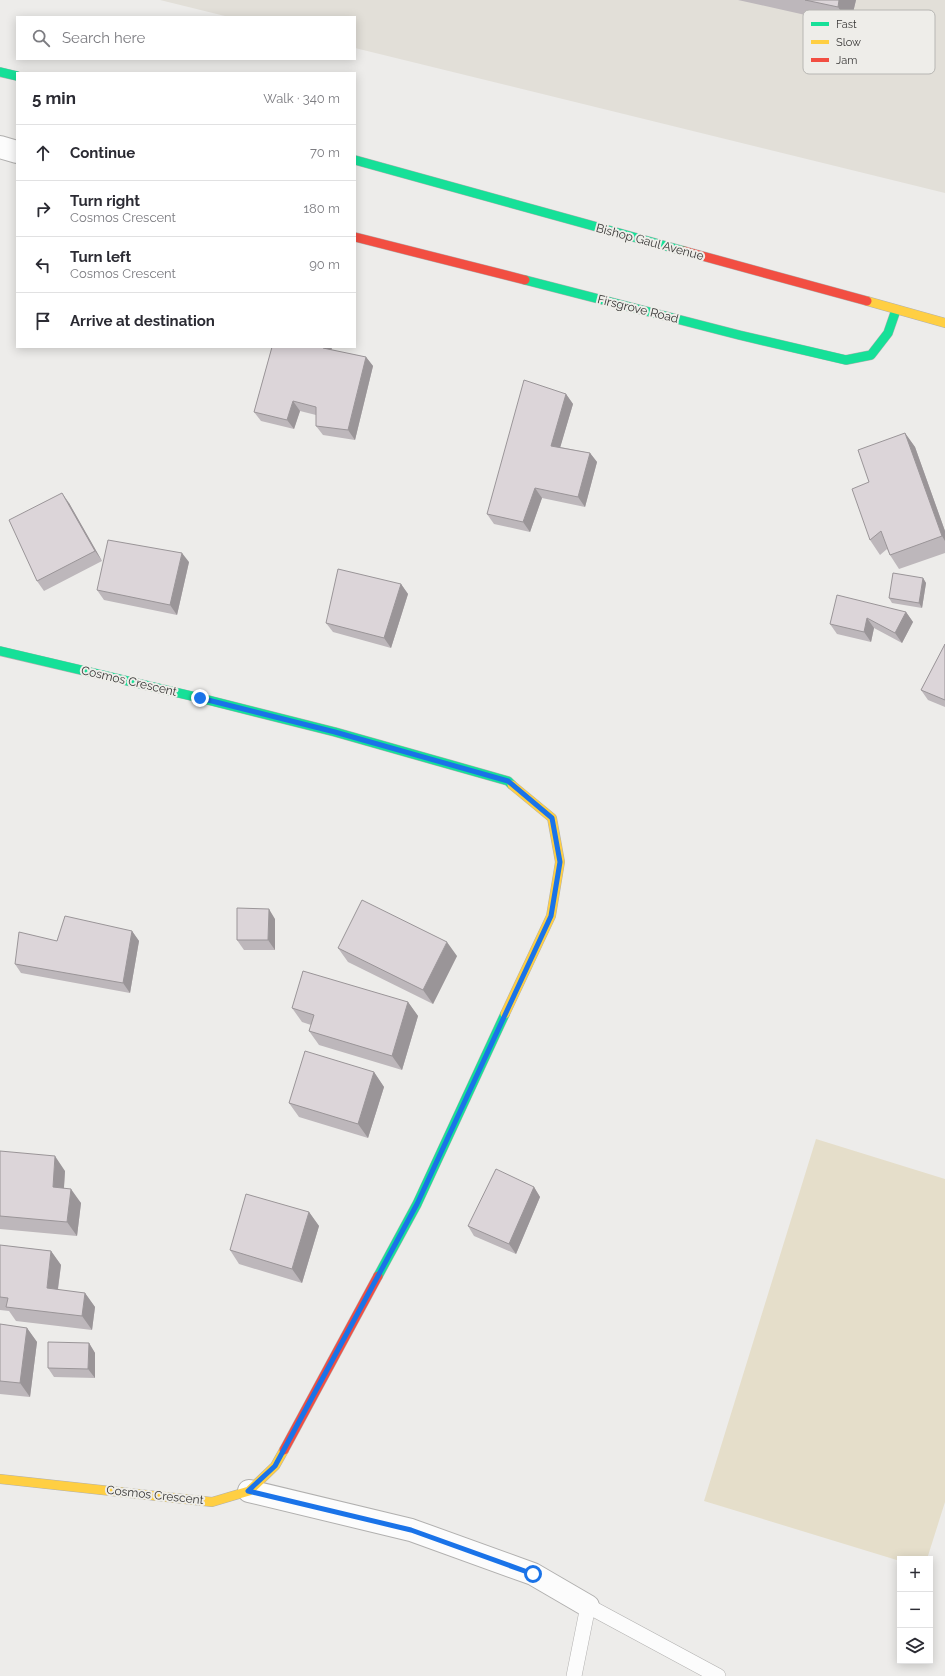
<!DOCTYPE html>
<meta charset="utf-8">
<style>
body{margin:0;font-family:Raleway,sans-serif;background:#f2f2f3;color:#2b2b33}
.controls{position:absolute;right:12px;bottom:12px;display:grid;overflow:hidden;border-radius:0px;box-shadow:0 2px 10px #0003}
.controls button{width:36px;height:36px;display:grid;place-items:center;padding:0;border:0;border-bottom:1px solid #e1e1e2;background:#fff;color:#2b2b33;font:20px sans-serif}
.stop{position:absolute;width:12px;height:12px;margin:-9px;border:3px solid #1a73e8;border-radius:50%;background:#fff}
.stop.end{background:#1a73e8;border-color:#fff;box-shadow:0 1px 4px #0008}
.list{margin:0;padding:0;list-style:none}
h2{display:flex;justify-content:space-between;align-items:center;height:52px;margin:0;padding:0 16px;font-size:17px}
h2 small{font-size:13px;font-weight:400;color:#7c7c81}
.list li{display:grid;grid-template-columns:26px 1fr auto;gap:12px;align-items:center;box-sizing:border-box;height:56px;padding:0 16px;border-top:1px solid #e1e1e2}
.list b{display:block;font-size:15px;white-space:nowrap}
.list p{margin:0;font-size:13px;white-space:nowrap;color:#7c7c81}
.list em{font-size:13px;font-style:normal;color:#7c7c81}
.icon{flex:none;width:22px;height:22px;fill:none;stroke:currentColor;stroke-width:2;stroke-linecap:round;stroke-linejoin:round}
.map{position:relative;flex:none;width:945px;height:1676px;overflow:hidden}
.search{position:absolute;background:#fff;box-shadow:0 2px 10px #0003;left:16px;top:16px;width:340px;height:44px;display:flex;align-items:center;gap:10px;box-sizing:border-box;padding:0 14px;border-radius:0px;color:#7c7c81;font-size:15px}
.panel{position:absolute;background:#fff;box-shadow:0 2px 10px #0003;left:16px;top:72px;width:340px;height:276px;border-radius:0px}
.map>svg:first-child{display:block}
.built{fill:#e2dfd8}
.green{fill:#e5deca}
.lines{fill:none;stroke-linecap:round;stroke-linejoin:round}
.lane-casing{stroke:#b1b0af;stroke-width:16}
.street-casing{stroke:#b1b0af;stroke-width:24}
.fast-casing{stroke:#b1b0af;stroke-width:10}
.slow-casing{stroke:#b1b0af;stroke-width:10}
.jam-casing{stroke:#b1b0af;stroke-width:10}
.lane{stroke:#fcfcfc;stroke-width:15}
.street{stroke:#fcfcfc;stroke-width:22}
.fast{stroke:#16e098;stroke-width:9}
.slow{stroke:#ffcf43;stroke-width:9}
.jam{stroke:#f24e42;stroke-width:9}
.wall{fill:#bdb7bb}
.shaded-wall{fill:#9a9598}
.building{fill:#dcd5d9;stroke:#9a9598}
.route{stroke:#1a73e8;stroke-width:5}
.labels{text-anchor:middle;stroke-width:4;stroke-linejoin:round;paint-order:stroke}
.street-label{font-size:12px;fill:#383736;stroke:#eeede9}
.key{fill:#eeede9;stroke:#b7b6b3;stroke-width:1}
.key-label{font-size:11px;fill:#383736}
</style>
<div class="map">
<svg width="945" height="1676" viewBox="0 0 945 1676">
<rect width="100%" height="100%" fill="#edecea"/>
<path class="built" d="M 160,0 L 945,0 L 945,193 L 355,48 L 355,17 L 229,17 Z"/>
<path class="green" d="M 816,1139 L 945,1179 L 945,1502 L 927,1559 L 900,1559 L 900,1561 L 704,1501 Z"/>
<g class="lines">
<g class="lane-casing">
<path id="lane" d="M 574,1676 L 588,1606 L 718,1676"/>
</g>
<g class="street-casing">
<path id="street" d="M 0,147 L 17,152
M 249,1491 L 411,1530 L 533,1574 L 588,1606"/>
</g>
<g class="fast-casing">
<path id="fast" d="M 0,72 L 17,76
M 355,160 L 684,251
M 525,280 L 739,335 L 846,360 L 871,355 L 888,333 L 896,310
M 0,651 L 200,698 L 335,732 L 508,781 L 512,785
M 378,1276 L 417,1204 L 505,1014"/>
</g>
<g class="slow-casing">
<path id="slow" d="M 867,301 L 945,323
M 505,1014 L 551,916 L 560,862 L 552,818 L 512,785
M 0,1479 L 212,1502 L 249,1491 L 275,1466 L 284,1450"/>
</g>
<g class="jam-casing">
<path id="jam" d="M 355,237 L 525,280
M 684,251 L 867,301
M 284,1450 L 378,1276"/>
</g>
<use href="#lane" class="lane"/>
<use href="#street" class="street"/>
<use href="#fast" class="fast"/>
<use href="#slow" class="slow"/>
<use href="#jam" class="jam"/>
</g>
<path class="wall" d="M 738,0 L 856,0 L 850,25 Z
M 272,347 L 332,347 L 331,350 L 366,357 L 373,366 L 355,440 L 323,435 L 316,426 L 316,415 L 300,411 L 294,429 L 261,421 L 254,412 Z
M 566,394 L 573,404 L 560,447 L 590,453 L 597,462 L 585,507 L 542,498 L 530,532 L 494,524 L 487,514 Z
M 905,433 L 915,447 L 945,531 L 945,553 L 899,569 L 890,555 L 887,549 L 880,555 L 870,540 L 869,482 Z
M 69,503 L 102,561 L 44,591 L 37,581 Z
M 189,562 L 177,615 L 104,600 L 97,590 Z
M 923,578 L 926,583 L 922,608 L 892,603 L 889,598 Z
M 401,584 L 408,594 L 391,648 L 333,632 L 326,623 Z
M 906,612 L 913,622 L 902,643 L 874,628 L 871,642 L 837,634 L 830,624 Z
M 945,644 L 945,707 L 928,700 L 921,690 Z
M 275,919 L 275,950 L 244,950 L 237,940 Z
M 132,931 L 139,941 L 130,993 L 21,973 L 15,964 Z
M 338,948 L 457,956 L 433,1004 L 348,962 Z
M 408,1002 L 418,1016 L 402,1070 L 319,1045 L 309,1031 L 311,1025 L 302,1022 L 292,1008 Z
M 374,1072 L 384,1087 L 368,1138 L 299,1117 L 289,1103 Z
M 0,1151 L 65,1171 L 64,1188 L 81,1203 L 77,1236 L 0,1229 Z
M 534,1187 L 540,1197 L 516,1254 L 474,1236 L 468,1226 Z
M 309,1212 L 319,1226 L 302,1283 L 239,1264 L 230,1250 Z
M 0,1245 L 51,1251 L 61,1265 L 58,1290 L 85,1293 L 95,1307 L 92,1330 L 16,1321 L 9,1311 L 0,1310 Z
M 0,1324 L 27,1328 L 37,1342 L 30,1397 L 0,1394 Z
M 89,1343 L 95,1353 L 95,1378 L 54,1377 L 48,1368 Z"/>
<path class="shaded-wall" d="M 839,0 L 856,0 L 850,25 L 838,7 Z
M 323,347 L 332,347 L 330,358 L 323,348 Z
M 366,357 L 373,366 L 355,440 L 348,430 Z
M 566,394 L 573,404 L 558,455 L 551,446 Z
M 293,401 L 300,411 L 294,429 L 287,420 Z
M 905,433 L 915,447 L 945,531 L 945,541 L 942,536 Z
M 590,453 L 597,462 L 585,507 L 578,497 Z
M 535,488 L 542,498 L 530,532 L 523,522 Z
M 62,493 L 69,503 L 102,561 L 95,551 Z
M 182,553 L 189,562 L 177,615 L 170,605 Z
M 923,578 L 926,583 L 922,608 L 919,603 Z
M 401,584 L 408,594 L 391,648 L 384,638 Z
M 906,612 L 913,622 L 902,643 L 895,633 Z
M 867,618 L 874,628 L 871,642 L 864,632 Z
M 269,909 L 275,919 L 275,950 L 268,940 Z
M 132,931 L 139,941 L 130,993 L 123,983 Z
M 447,942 L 457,956 L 433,1004 L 423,990 Z
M 408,1002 L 418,1016 L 402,1070 L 392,1056 Z
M 374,1072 L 384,1087 L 368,1138 L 358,1124 Z
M 55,1156 L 65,1171 L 63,1201 L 53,1187 Z
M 534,1187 L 540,1197 L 516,1254 L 509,1244 Z
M 71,1189 L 81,1203 L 77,1236 L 67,1222 Z
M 309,1212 L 319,1226 L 302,1283 L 292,1269 Z
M 51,1251 L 61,1265 L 56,1302 L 47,1288 Z
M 85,1293 L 95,1307 L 92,1330 L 82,1316 Z
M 27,1328 L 37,1342 L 30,1397 L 20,1383 Z
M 89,1343 L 95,1353 L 95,1378 L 88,1369 Z"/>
<path class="building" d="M 805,0 L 839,0 L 838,7 Z
M 272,347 L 323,347 L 323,348 L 366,357 L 348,430 L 316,426 L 316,407 L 293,401 L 287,420 L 254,412 Z
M 524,380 L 566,394 L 551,446 L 590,453 L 578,497 L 535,488 L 523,522 L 487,514 Z
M 905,433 L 942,536 L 890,555 L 881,531 L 870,540 L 852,489 L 869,482 L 858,450 Z
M 62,493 L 95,551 L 37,581 L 9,520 Z
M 108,540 L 182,553 L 170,605 L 97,590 Z
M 338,569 L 401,584 L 384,638 L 326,623 Z
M 893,573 L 923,578 L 919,603 L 889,598 Z
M 837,595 L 906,612 L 895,633 L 867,618 L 864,632 L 830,624 Z
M 945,644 L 945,700 L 921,690 Z
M 362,900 L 447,942 L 423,990 L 338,948 Z
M 237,908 L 269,909 L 268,940 L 237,940 Z
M 65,916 L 132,931 L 123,983 L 15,964 L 19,932 L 57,941 Z
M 303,971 L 408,1002 L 392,1056 L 309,1031 L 314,1015 L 292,1008 Z
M 305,1051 L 374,1072 L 358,1124 L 289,1103 Z
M 0,1151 L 55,1156 L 53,1187 L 71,1189 L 67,1222 L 0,1216 Z
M 496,1169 L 534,1187 L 509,1244 L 468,1226 Z
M 246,1194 L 309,1212 L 292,1269 L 230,1250 Z
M 0,1245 L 51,1251 L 47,1288 L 85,1293 L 82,1316 L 6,1307 L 8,1298 L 0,1297 Z
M 0,1324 L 27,1328 L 20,1383 L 0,1381 Z
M 48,1342 L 89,1343 L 88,1369 L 48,1368 Z"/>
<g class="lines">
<path class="route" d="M 200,698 L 335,732 L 508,781 L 552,818 L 560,862 L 551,916 L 417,1204 L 275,1466 L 248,1491 L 411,1530 L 533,1574"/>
</g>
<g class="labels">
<g class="street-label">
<text transform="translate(650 242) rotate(15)" y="4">Bishop Gaul Avenue</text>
<text transform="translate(638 309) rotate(14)" y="4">Firsgrove Road</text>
<text transform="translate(129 681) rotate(13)" y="4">Cosmos Crescent</text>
<text transform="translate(155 1495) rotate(6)" y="4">Cosmos Crescent</text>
</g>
</g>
<rect x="803" y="10" width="132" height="64" rx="6" class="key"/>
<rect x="811" y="22" width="18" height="4" fill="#16e098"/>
<rect x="811" y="40" width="18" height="4" fill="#ffcf43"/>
<rect x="811" y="58" width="18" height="4" fill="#f24e42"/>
<g class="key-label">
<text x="836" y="28">Fast</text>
<text x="836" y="46">Slow</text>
<text x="836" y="64">Jam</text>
</g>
</svg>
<div class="controls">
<button>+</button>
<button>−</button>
<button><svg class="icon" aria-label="layers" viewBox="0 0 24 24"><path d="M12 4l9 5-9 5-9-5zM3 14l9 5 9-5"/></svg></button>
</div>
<div class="stop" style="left:533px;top:1574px"></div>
<div class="stop end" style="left:200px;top:698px"></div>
<div class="search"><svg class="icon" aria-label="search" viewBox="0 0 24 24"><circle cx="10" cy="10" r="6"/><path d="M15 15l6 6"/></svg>Search here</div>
<section class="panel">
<h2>5 min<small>Walk · 340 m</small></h2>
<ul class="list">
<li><svg class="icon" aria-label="ahead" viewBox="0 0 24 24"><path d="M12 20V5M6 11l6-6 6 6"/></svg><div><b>Continue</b></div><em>70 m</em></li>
<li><svg class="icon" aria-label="right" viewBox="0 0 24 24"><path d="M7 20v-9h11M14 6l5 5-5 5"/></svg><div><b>Turn right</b><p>Cosmos Crescent</p></div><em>180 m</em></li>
<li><svg class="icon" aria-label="left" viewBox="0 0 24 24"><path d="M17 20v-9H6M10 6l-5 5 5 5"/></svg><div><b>Turn left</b><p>Cosmos Crescent</p></div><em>90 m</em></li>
<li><svg class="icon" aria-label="arrive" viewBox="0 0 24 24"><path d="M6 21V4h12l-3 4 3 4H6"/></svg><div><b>Arrive at destination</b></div></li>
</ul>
</section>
</div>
